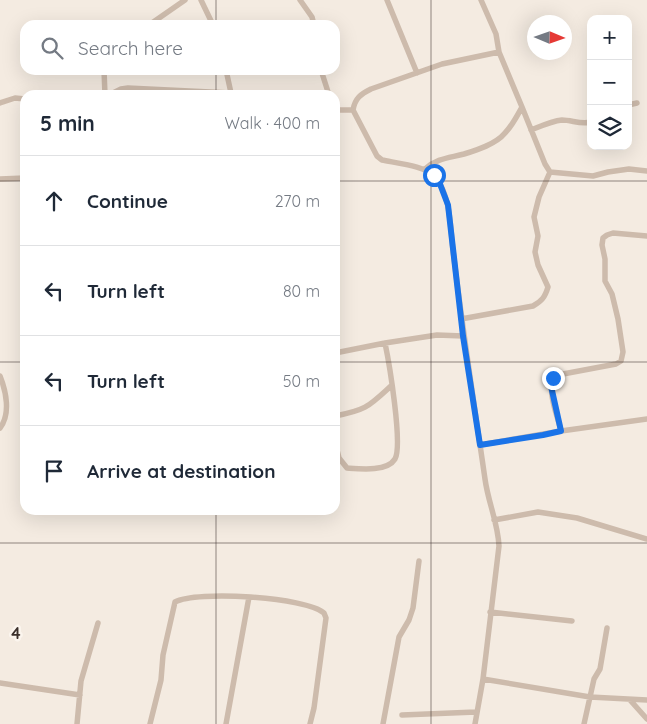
<!DOCTYPE html>
<meta charset="utf-8">
<style>
body{margin:0;font-family:Quicksand,sans-serif;background:#f6f6f7;color:#1f2937}
.controls{position:absolute;right:15px;top:15px;display:grid;overflow:hidden;border-radius:10px;box-shadow:0 5px 20px #0002}
.controls button{width:45px;height:45px;display:grid;place-items:center;padding:0;border:0;border-bottom:1px solid #e0e1e3;background:#fff;color:#1f2937;font:25px sans-serif}
.compass{position:absolute;left:527px;top:15px;width:45px;height:45px;border-radius:50%;background:#fff;box-shadow:0 5px 20px #0002;rotate:92deg}
.stop{position:absolute;width:15px;height:15px;margin:-11px;border:4px solid #1a73e8;border-radius:50%;background:#fff}
.stop.end{background:#1a73e8;border-color:#fff;box-shadow:0 1px 5px #0008}
.list{margin:0;padding:0;list-style:none}
h2{display:flex;justify-content:space-between;align-items:center;height:65px;margin:0;padding:0 20px;font-size:21px}
h2 small{font-size:16px;font-weight:400;color:#747a83}
.list li{display:grid;grid-template-columns:32px 1fr auto;gap:15px;align-items:center;box-sizing:border-box;height:90px;padding:0 20px;border-top:1px solid #e0e1e3}
.list b{display:block;font-size:19px;white-space:nowrap}
.list em{font-size:16px;font-style:normal;color:#747a83}
.icon{flex:none;width:28px;height:28px;fill:none;stroke:currentColor;stroke-width:2;stroke-linecap:round;stroke-linejoin:round}
.map{position:relative;flex:none;width:647px;height:724px;overflow:hidden}
.search{position:absolute;background:#fff;box-shadow:0 5px 20px #0002;left:20px;top:20px;width:320px;height:55px;display:flex;align-items:center;gap:12px;box-sizing:border-box;padding:0 18px;border-radius:15px;color:#747a83;font-size:19px}
.panel{position:absolute;background:#fff;box-shadow:0 5px 20px #0002;left:20px;top:90px;width:320px;height:425px;border-radius:15px}
.map>svg:first-child{display:block}
.lines{fill:none;stroke-linecap:round;stroke-linejoin:round}
.minor{stroke:#cdbbac;stroke-width:5.5}
.route{stroke:#1a73e8;stroke-width:6}
.grid{fill:none;stroke:#3b302b;stroke-width:1;stroke-opacity:0.55}
.grid-label{font-size:16px;text-anchor:middle;font-weight:bold;fill:#3b302b;stroke:#fbf5ee;stroke-width:5;stroke-linejoin:round;paint-order:stroke}
</style>
<div class="map">
<svg width="647" height="724" viewBox="0 0 647 724">
<rect width="100%" height="100%" fill="#f4ebe1"/>
<g class="lines">
<path class="minor" d="M 201,0 L 213,25
M 300,0 L 312,17 L 314,25
M 387,0 L 417,73
M 481,0 L 496,34 L 499,52
M 149,25 L 185,0
M 104,70 L 105,95
M 226,70 L 231,93
M 321,70 L 329,95
M 109,95 L 121,89 L 128,88 L 231,93 L 241,95
M 0,103 L 15,98 L 25,99
M 628,105 L 637,103
M 522,107 L 545,164 L 550,172 L 593,176 L 608,172 L 629,169 L 647,171
M 335,110 L 353,110
M 531,130 C 541,126 552,121 562,120 C 572,120 581,125 591,122
M 425,169 C 437,158 449,158 464,154 C 477,150 496,144 505,133 C 512,126 517,116 522,107 L 499,52 L 442,64 L 371,89 C 361,94 355,98 353,110 L 377,156 L 382,160 C 396,163 427,166 435,177 C 451,196 450,226 453,250 C 462,326 474,403 485,479 C 488,502 498,523 499,546 L 483,679 L 475,724
M 0,179 L 25,178
M 461,319 L 533,306 C 542,301 545,297 548,287 L 538,265 L 535,252 L 538,236 L 534,217 L 539,197 L 550,172
M 335,353 L 385,343 L 437,335 L 463,336
M 0,376 C 6,391 11,414 0,428
M 335,416 C 367,410 369,406 392,385
M 561,431 C 557,414 548,395 553,378 L 563,374 L 616,364 L 621,361 L 623,352 L 618,319 L 612,294 L 605,281 L 605,259 L 602,245 L 603,238 L 607,235 L 613,233 L 647,236
M 335,442 L 339,458 L 347,468 C 360,469 387,472 395,459 C 403,445 389,362 385,343
M 480,445 L 561,431 L 647,419
M 494,520 L 538,512 L 577,518 L 647,539
M 490,612 L 572,621
M 483,679 L 590,697 L 647,700
M 0,683 L 80,695
M 630,700 L 647,719
M 402,715 L 476,712
M 77,724 L 81,681 L 98,623
M 150,724 L 161,680 L 163,655 L 175,602 C 196,590 306,597 324,613 L 326,618 L 314,708 L 310,724
M 226,724 L 249,597
M 383,724 L 399,637 L 409,620 L 413,608 L 419,561
M 584,724 L 594,679 L 600,669 L 607,628"/>
</g>
<g class="lines">
<path class="route" d="M 434,175 L 440,184 L 448,205 L 463,336 L 480,445 L 543,435 L 561,431 L 551,386 L 553,378"/>
</g>
<path class="grid" d="M 216,0 L 216,25M 431,0 L 431,724M 216,70 L 216,95M 0,181 L 25,181M 335,181 L 647,181M 0,362 L 25,362M 335,362 L 647,362M 216,510 L 216,724M 0,543 L 647,543"/>
<g class="grid-label">
<text x="16" y="639">4</text>
</g>
</svg>
<div class="controls">
<button>+</button>
<button>−</button>
<button><svg class="icon" aria-label="layers" viewBox="0 0 24 24"><path d="M12 4l9 5-9 5-9-5zM3 14l9 5 9-5"/></svg></button>
</div>
<svg class="compass" viewBox="-18 -18 36 36"><path d="M0-13l5 13h-10z" fill="#e53935"/><path d="M0 13l5-13h-10z" fill="#747a83"/></svg>
<div class="stop" style="left:434px;top:175px"></div>
<div class="stop end" style="left:553px;top:378px"></div>
<div class="search"><svg class="icon" aria-label="search" viewBox="0 0 24 24"><circle cx="10" cy="10" r="6"/><path d="M15 15l6 6"/></svg>Search here</div>
<section class="panel">
<h2>5 min<small>Walk · 400 m</small></h2>
<ul class="list">
<li><svg class="icon" aria-label="ahead" viewBox="0 0 24 24"><path d="M12 20V5M6 11l6-6 6 6"/></svg><div><b>Continue</b></div><em>270 m</em></li>
<li><svg class="icon" aria-label="left" viewBox="0 0 24 24"><path d="M17 20v-9H6M10 6l-5 5 5 5"/></svg><div><b>Turn left</b></div><em>80 m</em></li>
<li><svg class="icon" aria-label="left" viewBox="0 0 24 24"><path d="M17 20v-9H6M10 6l-5 5 5 5"/></svg><div><b>Turn left</b></div><em>50 m</em></li>
<li><svg class="icon" aria-label="arrive" viewBox="0 0 24 24"><path d="M6 21V4h12l-3 4 3 4H6"/></svg><div><b>Arrive at destination</b></div></li>
</ul>
</section>
</div>
